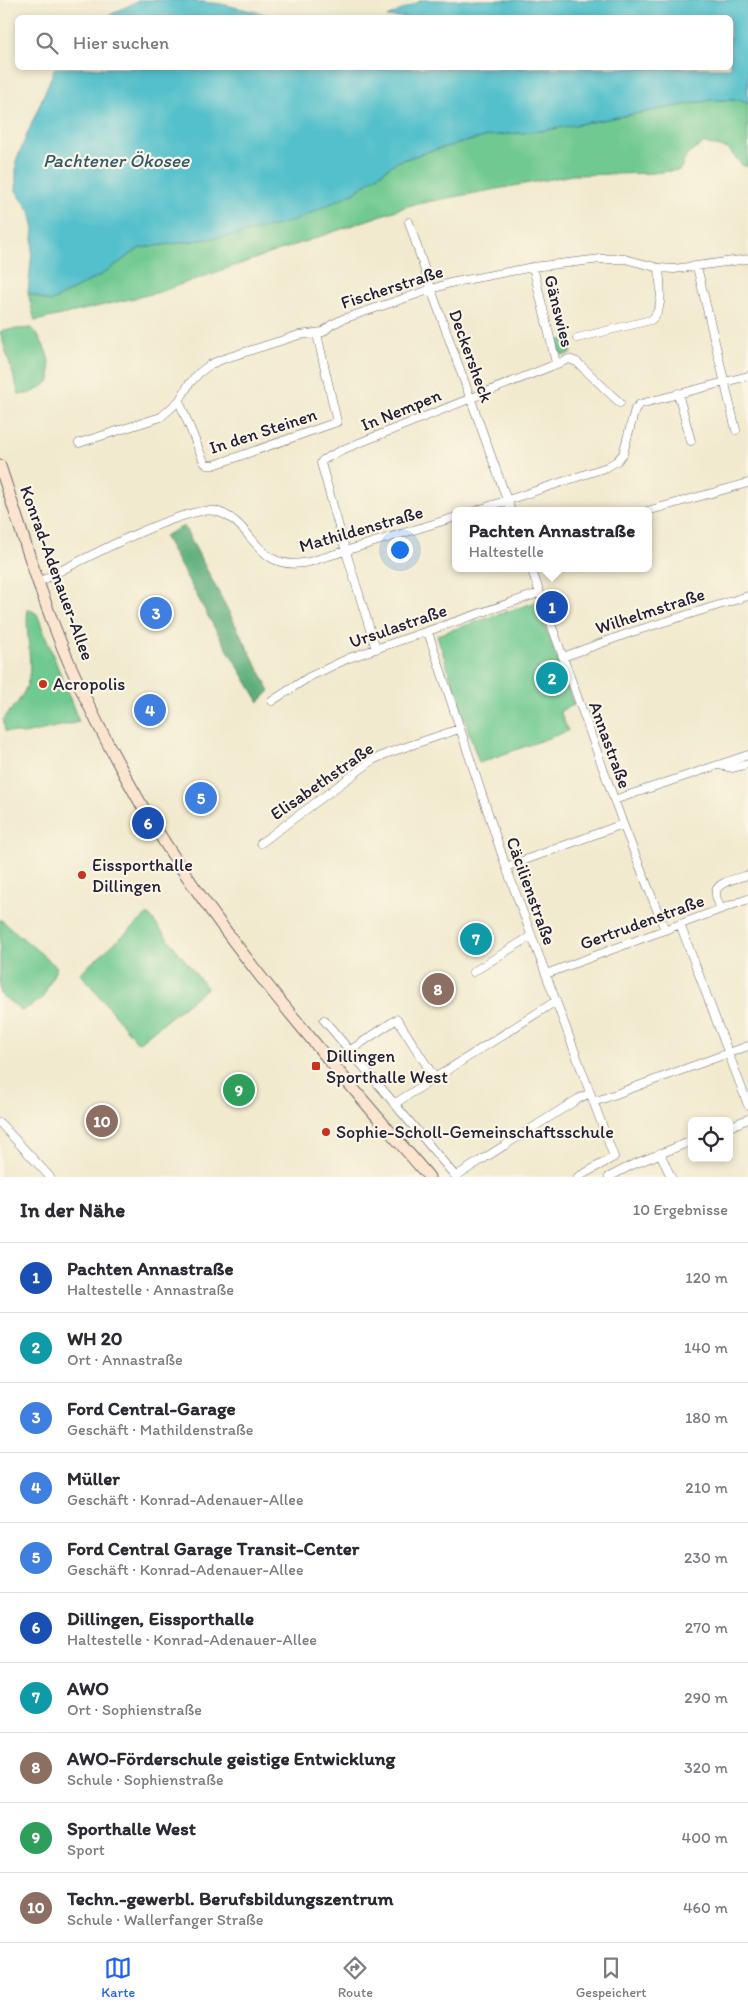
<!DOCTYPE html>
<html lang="de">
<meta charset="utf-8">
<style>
body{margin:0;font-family:Itim,sans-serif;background:#f7f7f7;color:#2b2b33}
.controls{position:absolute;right:15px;bottom:15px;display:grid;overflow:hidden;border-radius:8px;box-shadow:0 2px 8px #0003}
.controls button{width:45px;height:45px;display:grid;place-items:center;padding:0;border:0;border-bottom:1px solid #e1e1e2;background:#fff;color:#2b2b33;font:25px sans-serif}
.you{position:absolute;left:399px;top:549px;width:18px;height:18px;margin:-12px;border:4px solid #fff;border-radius:50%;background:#1a73e8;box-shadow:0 0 0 8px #1a73e833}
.badge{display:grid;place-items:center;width:32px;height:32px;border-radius:50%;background:#2563eb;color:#fff;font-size:16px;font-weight:700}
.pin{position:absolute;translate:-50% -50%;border:2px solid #fff;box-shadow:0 1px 5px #0006}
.popup{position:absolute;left:452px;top:507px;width:200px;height:65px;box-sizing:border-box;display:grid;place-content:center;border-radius:8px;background:#fff;filter:drop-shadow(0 1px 4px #0005);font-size:16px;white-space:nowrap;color:#7c7c81}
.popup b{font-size:19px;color:#2b2b33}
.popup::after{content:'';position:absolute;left:50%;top:100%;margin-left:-10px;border:10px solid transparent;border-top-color:#fff}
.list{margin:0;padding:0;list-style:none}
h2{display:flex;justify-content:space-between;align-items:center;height:65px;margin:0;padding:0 20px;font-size:21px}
h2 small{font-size:16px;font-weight:400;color:#7c7c81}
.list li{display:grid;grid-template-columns:32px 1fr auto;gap:15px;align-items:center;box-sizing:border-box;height:70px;padding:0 20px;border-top:1px solid #e1e1e2}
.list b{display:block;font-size:19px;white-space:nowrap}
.list p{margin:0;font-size:16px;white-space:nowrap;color:#7c7c81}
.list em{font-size:16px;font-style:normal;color:#7c7c81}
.icon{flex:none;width:28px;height:28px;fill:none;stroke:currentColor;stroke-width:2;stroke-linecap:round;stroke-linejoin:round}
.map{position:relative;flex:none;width:748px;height:1177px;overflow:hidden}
.search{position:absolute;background:#fff;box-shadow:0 2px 8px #0003;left:15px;right:15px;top:15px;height:55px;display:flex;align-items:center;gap:12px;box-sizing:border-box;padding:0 18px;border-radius:8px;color:#7c7c81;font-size:19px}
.sheet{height:765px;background:#fff}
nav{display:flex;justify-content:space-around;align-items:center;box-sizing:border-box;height:70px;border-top:1px solid #e1e1e2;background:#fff;font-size:14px;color:#7c7c81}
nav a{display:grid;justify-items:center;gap:2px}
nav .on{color:#2563eb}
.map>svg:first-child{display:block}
.green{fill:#70c990;stroke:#497666}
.forest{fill:#5cad7a;stroke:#3f685a}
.water{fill:#53c0cb;stroke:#3a7183}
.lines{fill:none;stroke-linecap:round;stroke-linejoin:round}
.street-casing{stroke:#6a686e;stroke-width:9}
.secondary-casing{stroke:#6a686e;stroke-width:13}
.street{stroke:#fff;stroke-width:8}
.secondary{stroke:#fce5cf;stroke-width:11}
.poi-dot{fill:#c8321e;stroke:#fcf5e5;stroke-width:2}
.labels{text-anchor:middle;stroke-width:4.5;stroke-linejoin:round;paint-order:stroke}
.street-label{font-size:18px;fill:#22223b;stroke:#fcf5e5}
.poi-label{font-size:18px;fill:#22223b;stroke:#fcf5e5;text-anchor:start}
.water-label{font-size:19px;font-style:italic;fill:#33596d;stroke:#fcf5e5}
</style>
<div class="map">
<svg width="748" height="1177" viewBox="0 0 748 1177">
<rect width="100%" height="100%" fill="#fcf5e5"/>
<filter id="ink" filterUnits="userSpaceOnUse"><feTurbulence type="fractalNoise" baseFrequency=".02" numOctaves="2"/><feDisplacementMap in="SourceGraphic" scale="10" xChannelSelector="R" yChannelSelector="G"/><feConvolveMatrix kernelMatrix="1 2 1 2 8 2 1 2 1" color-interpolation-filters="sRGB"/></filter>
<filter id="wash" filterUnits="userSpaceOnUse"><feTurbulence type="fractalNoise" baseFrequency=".0096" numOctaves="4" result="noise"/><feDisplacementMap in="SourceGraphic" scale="20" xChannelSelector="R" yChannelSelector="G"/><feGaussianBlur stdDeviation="1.12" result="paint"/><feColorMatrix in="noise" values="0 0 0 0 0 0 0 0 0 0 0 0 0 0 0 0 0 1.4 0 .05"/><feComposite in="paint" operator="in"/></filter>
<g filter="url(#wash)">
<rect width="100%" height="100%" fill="#f1eace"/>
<path class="green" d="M 711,100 L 739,100 L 748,104 L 748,166 L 743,166 L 728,149 L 704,143 L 687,155 L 680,170 L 653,173 L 572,175 L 411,205 L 156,293 L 35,321 L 28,293 L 50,302 L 101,275 L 140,248 L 237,235 L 355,192 L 396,162 L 430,151 L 488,136 L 541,131 Z
M 32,328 C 45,343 52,362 50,381 C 40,388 31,396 19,394 L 0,332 L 3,330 Z
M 570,338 L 572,353 L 565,355 L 560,354 L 556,341 Z
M 536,602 L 574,705 L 560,711 L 568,731 L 479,763 L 437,635 Z
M 28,608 L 37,614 L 79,722 L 24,734 L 5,731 L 3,719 C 11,710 20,701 25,690 C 36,668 24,634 28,608 Z
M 148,914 L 207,988 L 138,1043 L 80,973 Z
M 0,919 L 57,967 L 42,999 L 22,1011 L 0,994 Z"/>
<path class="forest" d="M 184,526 L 270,691 L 259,702 L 214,627 L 164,536 Z"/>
<path class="water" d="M 140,0 L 185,0 L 221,4 L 278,17 L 106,17 Z
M 422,0 L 748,0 L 748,104 L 739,100 L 711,100 L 541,131 L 488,136 L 430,151 L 396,162 L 355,192 L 294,221 L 237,235 L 140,248 L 101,275 L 50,302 L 28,293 L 34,229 L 30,211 L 16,191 L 16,161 L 55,68 L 730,68 L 730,18 L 387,17 Z"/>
</g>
<g filter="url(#ink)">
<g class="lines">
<g class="street-casing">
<path id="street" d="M 409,222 L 431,289 L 511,511
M 533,267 L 556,363
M 697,267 L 736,430
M 577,338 L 651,320 C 665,309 660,285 659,268
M 678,393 L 691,441
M 179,401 L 204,462 L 207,465 L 214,465 L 337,422 L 317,334
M 79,443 L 161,417 L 179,401 L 189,384 L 199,373 L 211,364 L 223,359 L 299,335 L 323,332 L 331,325 L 343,319 L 450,283 L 533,267 L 601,259 L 625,259 L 659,268 L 674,269 L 748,259
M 475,511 L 607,467 L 617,461 L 623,454 L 635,409 L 640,404 L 748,376
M 647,511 L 748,483
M 531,568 L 623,824 L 665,930
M 39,582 C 70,566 185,504 215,511 C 256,521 253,574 309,562 L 456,517
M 428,632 L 506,867 L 614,1157 L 578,1177
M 376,649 L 346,552 L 321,463 L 323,460 L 344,449 L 569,359 L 577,362 L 620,403
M 563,657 L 632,632 L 748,596
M 272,701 L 309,677 L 349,658 L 539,593
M 719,765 L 733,768 L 748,764
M 614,800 L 748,755
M 261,843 L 373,760 L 388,753 L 459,729
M 506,867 L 623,824
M 721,909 C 719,904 716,899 716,894 C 714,882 739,878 748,875
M 680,924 L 748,1105
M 473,972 L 531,936
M 546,974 L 748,899
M 324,1020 L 456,1177
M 349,1051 L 397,1019 L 434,1077
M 594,1102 L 748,1046
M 394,1104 L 556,1001
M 0,1123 L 50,1177
M 729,1127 L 748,1119
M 660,1153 L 671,1177
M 456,1176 L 578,1099 L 590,1093
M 609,1177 L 632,1165 L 692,1141"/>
</g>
<g class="secondary-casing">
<path id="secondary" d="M 0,466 C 22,532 42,601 70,665 C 91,712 115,759 141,804 C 221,940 327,1058 429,1177"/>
</g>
<use href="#street" class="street"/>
<use href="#secondary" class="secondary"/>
</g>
</g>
<g class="poi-dot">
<circle cx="43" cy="684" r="5"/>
<circle cx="82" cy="875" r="5"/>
<rect x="311" y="1061" width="10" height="10" rx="2.5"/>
<circle cx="326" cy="1132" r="5"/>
</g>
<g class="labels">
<g class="street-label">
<text transform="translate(392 287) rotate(-18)" y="6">Fischerstraße</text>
<text transform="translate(559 311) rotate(76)" y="6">Gänswies</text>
<text transform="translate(471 356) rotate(70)" y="6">Deckersheck</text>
<text transform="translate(401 410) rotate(-22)" y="6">In Nempen</text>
<text transform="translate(263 431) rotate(-18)" y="6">In den Steinen</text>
<text transform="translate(361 529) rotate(-16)" y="6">Mathildenstraße</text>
<text transform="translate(57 573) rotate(70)" y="6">Konrad-Adenauer-Allee</text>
<text transform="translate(650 611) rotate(-18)" y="6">Wilhelmstraße</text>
<text transform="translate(398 626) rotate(-19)" y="6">Ursulastraße</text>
<text transform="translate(610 745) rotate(70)" y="6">Annastraße</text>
<text transform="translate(322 781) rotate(-35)" y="6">Elisabethstraße</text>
<text transform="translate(531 891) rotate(70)" y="6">Cäcilienstraße</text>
<text transform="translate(642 922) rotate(-20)" y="6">Gertrudenstraße</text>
</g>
<g class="poi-label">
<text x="53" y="690">Acropolis</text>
<text x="92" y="871">Eissporthalle<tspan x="92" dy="21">Dillingen</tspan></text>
<text x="326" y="1062">Dillingen<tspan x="326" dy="21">Sporthalle West</tspan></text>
<text x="336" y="1138">Sophie-Scholl-Gemeinschaftsschule</text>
</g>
<g class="water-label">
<text x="116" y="167">Pachtener Ökosee</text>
</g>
</g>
</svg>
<div class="controls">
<button><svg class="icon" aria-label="locate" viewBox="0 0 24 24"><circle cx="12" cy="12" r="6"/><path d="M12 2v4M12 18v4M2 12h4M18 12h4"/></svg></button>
</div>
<div class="you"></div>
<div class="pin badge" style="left:552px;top:607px;background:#1a4fb4">1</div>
<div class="popup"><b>Pachten Annastraße</b>Haltestelle</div>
<div class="pin badge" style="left:552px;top:678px;background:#0f9aa8">2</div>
<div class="pin badge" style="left:156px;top:613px;background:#3f7fe0">3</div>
<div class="pin badge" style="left:150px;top:710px;background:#3f7fe0">4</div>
<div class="pin badge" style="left:201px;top:798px;background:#3f7fe0">5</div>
<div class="pin badge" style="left:148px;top:823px;background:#1a4fb4">6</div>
<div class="pin badge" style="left:476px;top:939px;background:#0f9aa8">7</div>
<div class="pin badge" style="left:438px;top:989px;background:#8d6e63">8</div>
<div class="pin badge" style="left:239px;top:1090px;background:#2e9e5b">9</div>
<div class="pin badge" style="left:102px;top:1121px;background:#8d6e63">10</div>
<div class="search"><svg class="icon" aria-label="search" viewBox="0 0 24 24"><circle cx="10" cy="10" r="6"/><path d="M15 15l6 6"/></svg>Hier suchen</div>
</div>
<section class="sheet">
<h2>In der Nähe<small>10 Ergebnisse</small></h2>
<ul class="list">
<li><span class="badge" style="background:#1a4fb4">1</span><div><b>Pachten Annastraße</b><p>Haltestelle · Annastraße</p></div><em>120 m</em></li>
<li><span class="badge" style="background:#0f9aa8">2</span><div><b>WH 20</b><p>Ort · Annastraße</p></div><em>140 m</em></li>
<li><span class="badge" style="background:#3f7fe0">3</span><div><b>Ford Central-Garage</b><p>Geschäft · Mathildenstraße</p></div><em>180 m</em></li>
<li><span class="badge" style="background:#3f7fe0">4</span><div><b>Müller</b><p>Geschäft · Konrad-Adenauer-Allee</p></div><em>210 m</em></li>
<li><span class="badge" style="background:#3f7fe0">5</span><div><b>Ford Central Garage Transit-Center</b><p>Geschäft · Konrad-Adenauer-Allee</p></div><em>230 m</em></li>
<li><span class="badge" style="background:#1a4fb4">6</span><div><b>Dillingen, Eissporthalle</b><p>Haltestelle · Konrad-Adenauer-Allee</p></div><em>270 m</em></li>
<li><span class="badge" style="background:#0f9aa8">7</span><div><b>AWO</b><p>Ort · Sophienstraße</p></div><em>290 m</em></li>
<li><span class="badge" style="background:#8d6e63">8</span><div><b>AWO-Förderschule geistige Entwicklung</b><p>Schule · Sophienstraße</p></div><em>320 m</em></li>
<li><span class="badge" style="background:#2e9e5b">9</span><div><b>Sporthalle West</b><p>Sport</p></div><em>400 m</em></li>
<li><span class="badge" style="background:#8d6e63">10</span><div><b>Techn.-gewerbl. Berufsbildungszentrum</b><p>Schule · Wallerfanger Straße</p></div><em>460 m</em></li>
</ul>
</section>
<nav>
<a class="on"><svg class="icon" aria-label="map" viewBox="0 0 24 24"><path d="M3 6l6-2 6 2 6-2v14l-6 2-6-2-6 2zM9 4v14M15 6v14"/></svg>Karte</a>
<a><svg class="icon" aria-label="directions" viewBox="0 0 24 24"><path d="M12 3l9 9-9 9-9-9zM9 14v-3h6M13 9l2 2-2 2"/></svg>Route</a>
<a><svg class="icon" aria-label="saved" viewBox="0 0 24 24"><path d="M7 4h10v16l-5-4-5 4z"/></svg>Gespeichert</a>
</nav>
